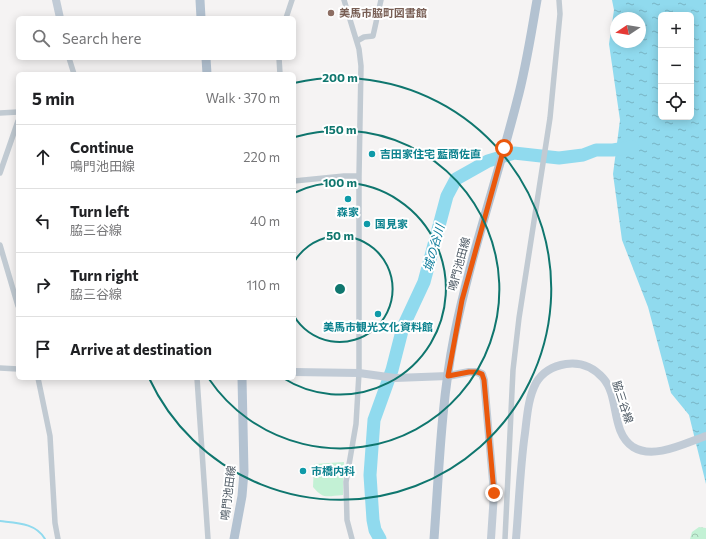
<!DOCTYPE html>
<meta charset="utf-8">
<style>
body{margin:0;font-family:Commissioner,"Noto Sans JP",sans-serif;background:#f6f6f6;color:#202124}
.controls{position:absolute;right:12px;top:12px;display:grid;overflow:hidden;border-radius:6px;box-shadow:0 2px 10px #0003}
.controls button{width:36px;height:36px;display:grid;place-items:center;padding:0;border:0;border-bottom:1px solid #e0e0e0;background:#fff;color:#202124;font:20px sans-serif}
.compass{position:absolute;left:610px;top:12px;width:36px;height:36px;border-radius:50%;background:#fff;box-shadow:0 2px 10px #0003;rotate:258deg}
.stop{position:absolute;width:12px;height:12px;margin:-9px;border:3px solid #ea580c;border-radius:50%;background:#fff}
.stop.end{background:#ea580c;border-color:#fff;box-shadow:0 1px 4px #0008}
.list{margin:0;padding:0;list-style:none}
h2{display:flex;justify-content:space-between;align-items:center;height:52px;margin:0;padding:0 16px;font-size:17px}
h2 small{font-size:13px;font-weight:400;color:#757577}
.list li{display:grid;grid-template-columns:26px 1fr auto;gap:12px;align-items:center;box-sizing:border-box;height:64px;padding:0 16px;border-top:1px solid #e0e0e0}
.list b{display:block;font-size:15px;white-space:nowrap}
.list p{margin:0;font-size:13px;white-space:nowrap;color:#757577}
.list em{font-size:13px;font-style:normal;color:#757577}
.icon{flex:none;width:22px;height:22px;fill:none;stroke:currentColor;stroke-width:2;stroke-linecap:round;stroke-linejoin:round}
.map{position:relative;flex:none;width:706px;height:539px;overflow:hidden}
.search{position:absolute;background:#fff;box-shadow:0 2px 10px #0003;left:16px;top:16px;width:280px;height:44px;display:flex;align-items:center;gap:10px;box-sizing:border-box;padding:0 14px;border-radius:6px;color:#757577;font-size:15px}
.panel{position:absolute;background:#fff;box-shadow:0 2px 10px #0003;left:16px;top:72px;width:280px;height:308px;border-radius:6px}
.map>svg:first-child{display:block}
.grass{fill:#c3f1d5}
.forest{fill:url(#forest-crowns)}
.water{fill:url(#water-ripples);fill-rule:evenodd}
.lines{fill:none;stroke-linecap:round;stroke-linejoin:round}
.stream{stroke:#90daee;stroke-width:2}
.river{stroke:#90daee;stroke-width:13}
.street{stroke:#c1cad2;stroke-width:5.5}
.secondary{stroke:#c1cbd6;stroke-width:8}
.primary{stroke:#b3c2d1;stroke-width:9}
.route{stroke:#ea580c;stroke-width:5}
.ring{fill:none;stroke:#0f766e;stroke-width:2}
.education-dot{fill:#8d6e63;stroke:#fff;stroke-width:1.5}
.culture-dot{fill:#0f9aa8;stroke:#fff;stroke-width:1.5}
.labels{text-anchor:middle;stroke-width:4;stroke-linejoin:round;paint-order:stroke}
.education-label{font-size:11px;font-weight:bold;fill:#785e54;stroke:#fff;text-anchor:start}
.culture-label{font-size:11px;font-weight:bold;fill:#0d838f;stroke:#fff;text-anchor:start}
.street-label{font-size:11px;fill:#4a5661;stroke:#fff}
.water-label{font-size:12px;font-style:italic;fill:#0c7c9b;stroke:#fff}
.centre{fill:#0f766e;stroke:#fff;stroke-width:2}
.ring-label{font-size:12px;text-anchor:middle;font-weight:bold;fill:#0f766e;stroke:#fff;stroke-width:4;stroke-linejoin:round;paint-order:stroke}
</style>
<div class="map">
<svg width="706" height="539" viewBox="0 0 706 539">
<defs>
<pattern id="forest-crowns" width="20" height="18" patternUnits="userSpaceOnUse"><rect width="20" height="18" fill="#c3f1d5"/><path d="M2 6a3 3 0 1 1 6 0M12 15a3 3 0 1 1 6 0" fill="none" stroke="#a0c6b0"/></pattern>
<pattern id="water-ripples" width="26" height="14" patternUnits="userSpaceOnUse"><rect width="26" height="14" fill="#90daee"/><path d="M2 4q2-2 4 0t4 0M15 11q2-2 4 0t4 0" fill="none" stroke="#78b4c4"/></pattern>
</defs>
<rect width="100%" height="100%" fill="#f5f3f3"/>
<path class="grass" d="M 344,462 L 343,495 C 327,496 324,500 313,487 L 314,464 Z"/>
<path class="forest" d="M 699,527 L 706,528 L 706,539 L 690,539 L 692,532 Z"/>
<path class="water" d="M 612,0 L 706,0 L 706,484 L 689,415 L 671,393 L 648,307 L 622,240 L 613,174 L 620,120 L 609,44 L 614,10 ZM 661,15 L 691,15 L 691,117 L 661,117 ZM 616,18 L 640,18 L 640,42 L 616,42 Z"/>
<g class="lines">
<path class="stream" d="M 0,521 C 17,523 36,523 45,539"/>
<path class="river" d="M 380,539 L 375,530 L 373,520 L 370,475 L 374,420 L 392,370 L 403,327 L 424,282 L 447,196 L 456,179 L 488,161 L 514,153 L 559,158 L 583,155 L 596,150 L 613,150 L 632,147"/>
<path class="street" d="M 344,0 L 359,49 L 361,66 L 359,176 L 359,373 L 356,424 L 346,482 L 347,520 L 352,539
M 286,18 L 292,0
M 357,41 L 364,37 L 373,36 L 381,0
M 69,58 L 74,74
M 279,58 L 280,74
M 0,113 L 18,112
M 0,173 L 18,121
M 294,181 L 344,176 L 359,176
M 0,245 L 18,306
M 0,368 L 18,369
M 38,378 L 50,436 L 55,523 L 58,539
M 197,378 L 208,539
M 505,539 L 513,370 L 519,318 L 550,118 L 560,14 L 559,0"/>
<path class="secondary" d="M 56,0 L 60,18
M 294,372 L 359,373 L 395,378 L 448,376 L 469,372 L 477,372 L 482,374 L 484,380 L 494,493 L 491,539
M 516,539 C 519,504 520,468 525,433 C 527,417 528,398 536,383 C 543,371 553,366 566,364 C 580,362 593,367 603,378 C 620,397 610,431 633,447 C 654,460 685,443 706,436"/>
<path class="primary" d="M 200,0 L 201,18
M 206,58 L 207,74
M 234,539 L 242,496 L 244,472 L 242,378
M 434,539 C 439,472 441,403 454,337 C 470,257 497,180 517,101 C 526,68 531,34 537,0"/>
</g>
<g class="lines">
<path class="route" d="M 494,493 L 484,380 L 482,374 L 477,372 L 469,372 L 448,376 L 462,300 L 504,148"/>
</g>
<g class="ring">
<path d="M294 262A53 53 0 1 1 294 316"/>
<path d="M294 193A106 106 0 1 1 283 378"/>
<path d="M295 137A159 159 0 1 1 209 379"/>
<path d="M294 83A211 211 0 1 1 149 378"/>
</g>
<circle class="education-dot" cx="331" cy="13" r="4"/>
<g class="culture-dot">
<circle cx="372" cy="154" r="4"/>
<circle cx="348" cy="199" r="4"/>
<circle cx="367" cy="224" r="4"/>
<circle cx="378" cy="314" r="4"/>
<circle cx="303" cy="471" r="4"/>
</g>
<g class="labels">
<g class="education-label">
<text x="339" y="17">美馬市脇町図書館</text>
</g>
<g class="culture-label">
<text x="380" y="158">吉田家住宅 藍商佐直</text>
<text x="348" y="216" text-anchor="middle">森家</text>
<text x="375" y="228">国見家</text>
<text x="378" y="331" text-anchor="middle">美馬市観光文化資料館</text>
<text x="311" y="475">市橋内科</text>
</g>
<g class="street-label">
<text transform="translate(459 264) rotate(-75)" y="4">鳴門池田線</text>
<text transform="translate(623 402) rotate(72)" y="4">脇三谷線</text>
<text transform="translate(228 493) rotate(-83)" y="4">鳴門池田線</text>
</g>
<g class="water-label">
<text transform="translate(434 248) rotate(-74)" y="4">城の谷川</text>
</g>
</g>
<circle cx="340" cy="289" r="6" class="centre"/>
<g class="ring-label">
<text x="340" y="82">200 m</text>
<text x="340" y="134">150 m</text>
<text x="340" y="187">100 m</text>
<text x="340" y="240">50 m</text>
</g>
</svg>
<div class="controls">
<button>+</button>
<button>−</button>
<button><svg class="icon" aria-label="locate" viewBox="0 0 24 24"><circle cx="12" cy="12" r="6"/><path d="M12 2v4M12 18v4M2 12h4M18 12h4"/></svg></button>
</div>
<svg class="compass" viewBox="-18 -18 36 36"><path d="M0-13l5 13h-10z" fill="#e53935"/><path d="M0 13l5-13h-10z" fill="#757577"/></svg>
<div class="stop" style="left:504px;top:148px"></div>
<div class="stop end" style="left:494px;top:493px"></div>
<div class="search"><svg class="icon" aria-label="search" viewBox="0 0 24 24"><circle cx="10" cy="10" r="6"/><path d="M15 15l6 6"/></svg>Search here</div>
<section class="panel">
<h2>5 min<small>Walk · 370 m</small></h2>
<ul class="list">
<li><svg class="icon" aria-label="ahead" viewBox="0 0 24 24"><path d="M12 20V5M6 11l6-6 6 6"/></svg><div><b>Continue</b><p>鳴門池田線</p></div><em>220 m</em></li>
<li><svg class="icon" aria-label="left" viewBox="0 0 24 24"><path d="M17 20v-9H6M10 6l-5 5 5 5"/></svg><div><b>Turn left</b><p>脇三谷線</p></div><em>40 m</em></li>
<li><svg class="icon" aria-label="right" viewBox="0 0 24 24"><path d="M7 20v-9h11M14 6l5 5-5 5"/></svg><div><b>Turn right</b><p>脇三谷線</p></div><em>110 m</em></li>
<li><svg class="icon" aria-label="arrive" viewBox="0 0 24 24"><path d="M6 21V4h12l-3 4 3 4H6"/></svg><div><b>Arrive at destination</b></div></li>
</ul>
</section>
</div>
